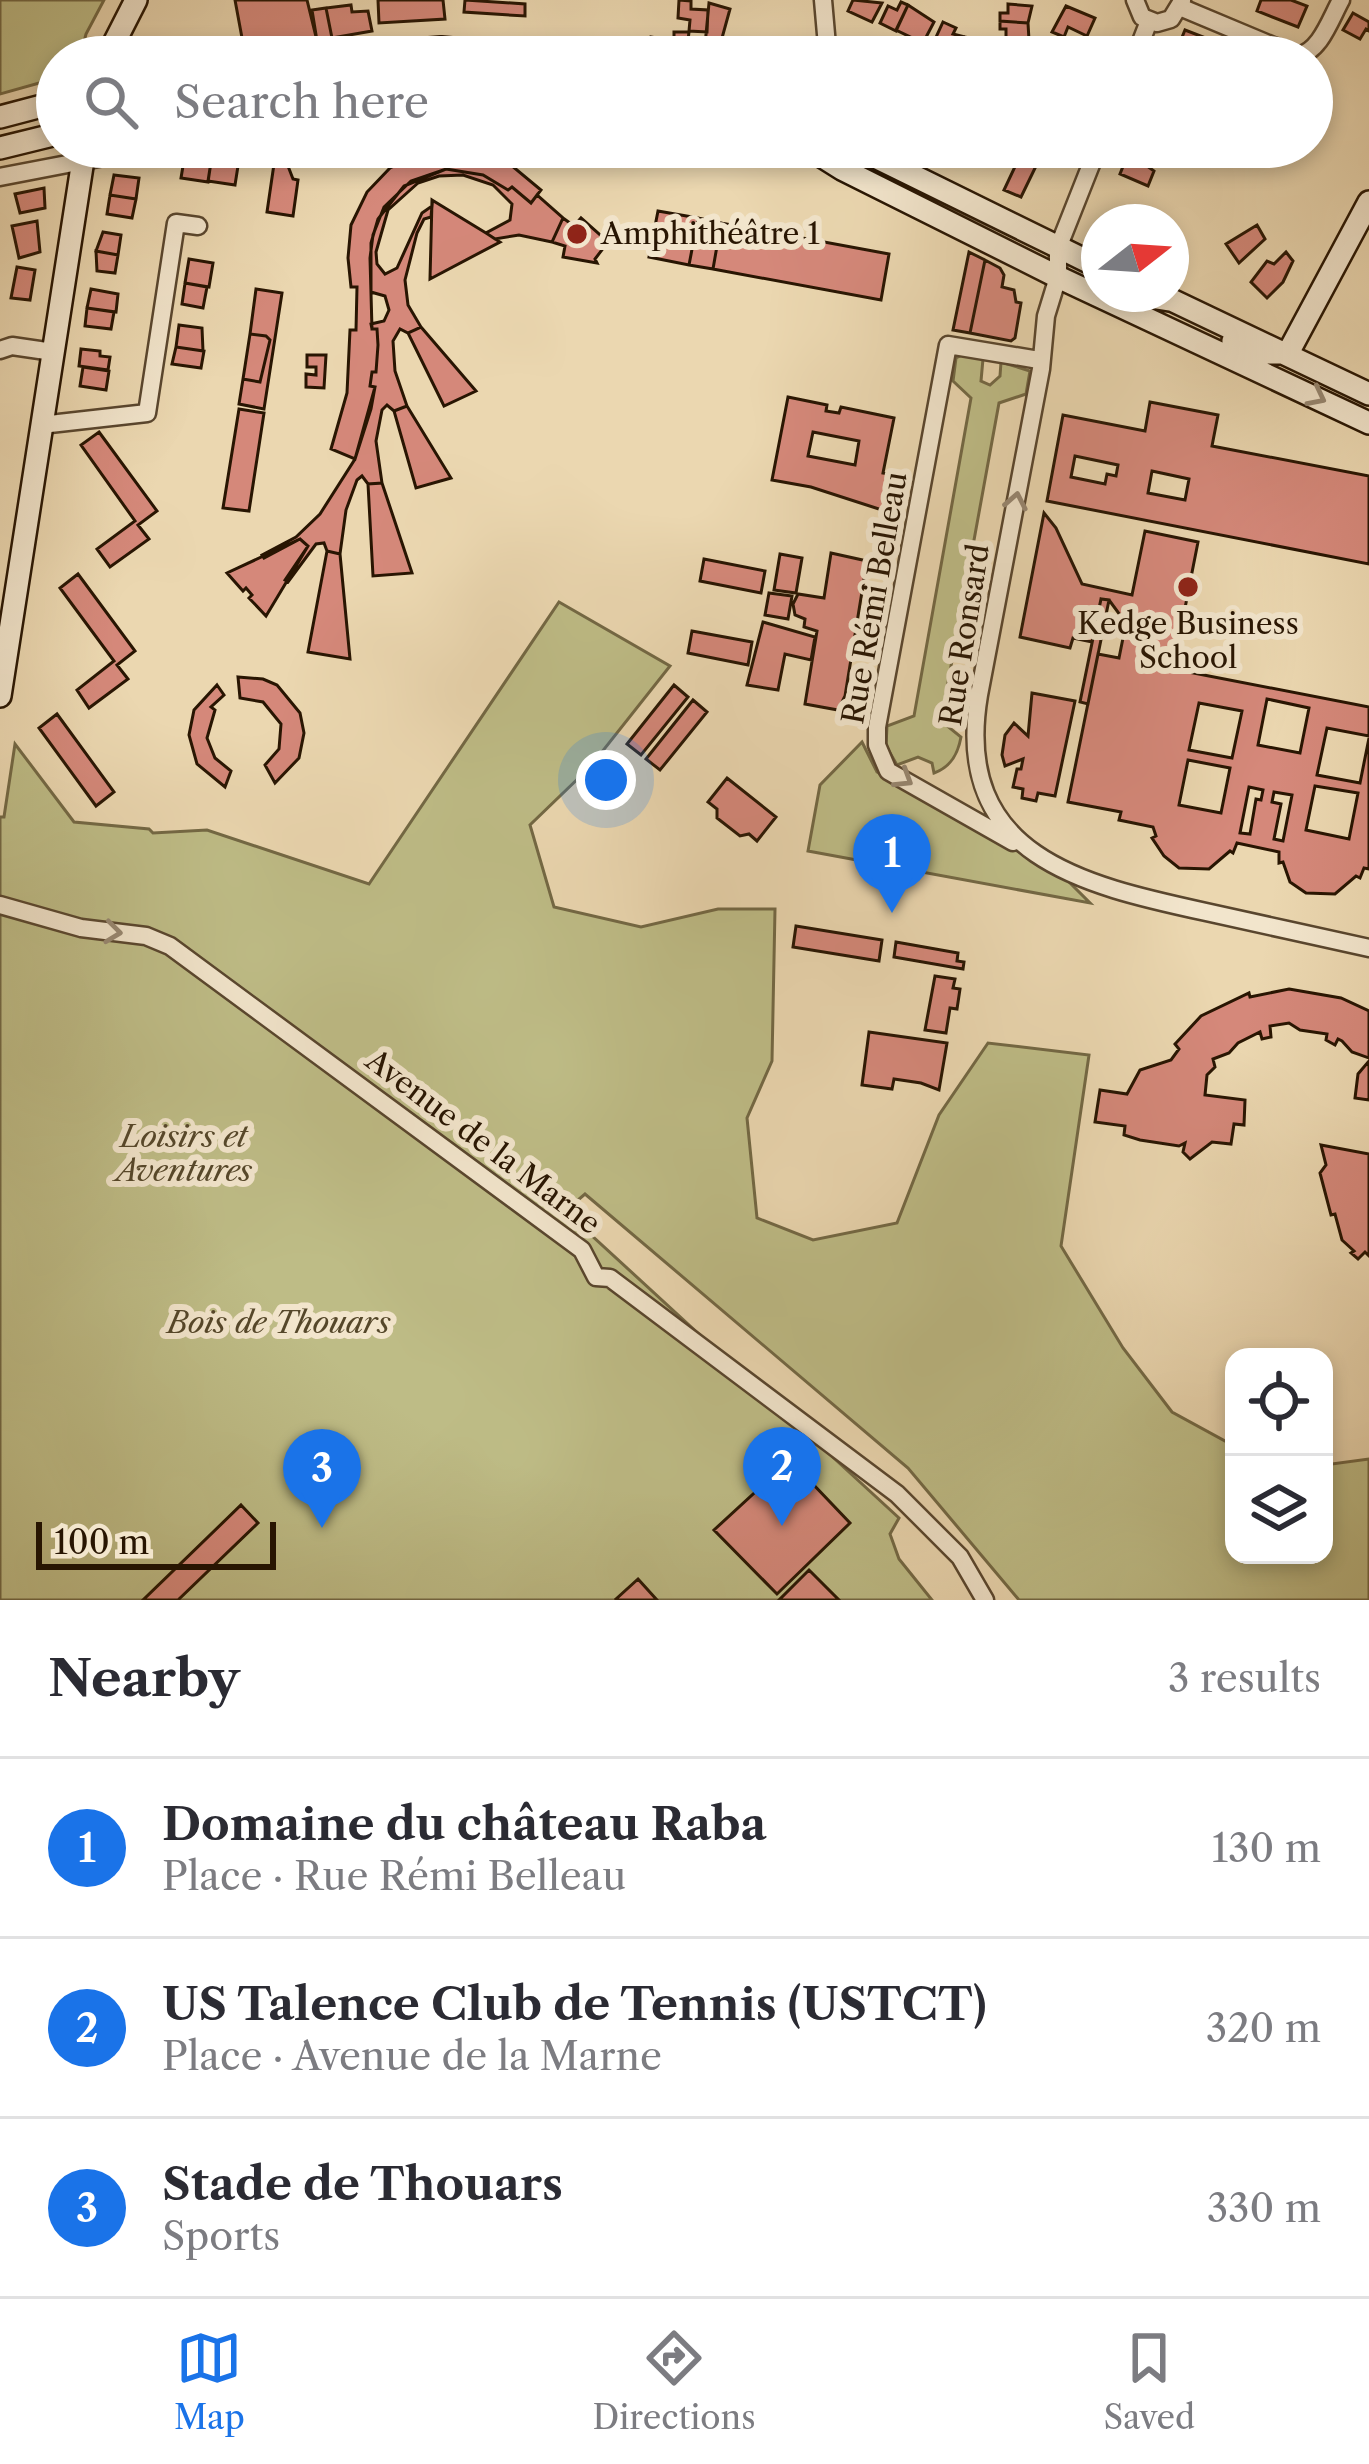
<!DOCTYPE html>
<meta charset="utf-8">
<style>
body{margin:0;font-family:"Libre Caslon Text",serif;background:#f2f2f3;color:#2b2b33}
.controls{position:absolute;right:36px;bottom:36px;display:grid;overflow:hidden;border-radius:24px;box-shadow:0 6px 18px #0003}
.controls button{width:108px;height:108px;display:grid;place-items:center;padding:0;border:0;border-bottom:3px solid #e1e1e2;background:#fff;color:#2b2b33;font:60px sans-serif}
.compass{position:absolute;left:1081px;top:204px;width:108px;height:108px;border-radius:50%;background:#fff;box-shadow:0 6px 18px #0003;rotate:73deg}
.scale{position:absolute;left:36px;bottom:30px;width:240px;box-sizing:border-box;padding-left:12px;border:6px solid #281502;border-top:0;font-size:33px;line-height:42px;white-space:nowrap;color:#281502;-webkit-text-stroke:9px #f2e5cc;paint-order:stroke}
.you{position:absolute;left:606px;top:780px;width:42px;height:42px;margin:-30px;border:9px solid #fff;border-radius:50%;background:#1a73e8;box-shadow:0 0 0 18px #1a73e833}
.badge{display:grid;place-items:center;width:78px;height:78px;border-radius:50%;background:#1a73e8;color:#fff;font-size:39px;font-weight:700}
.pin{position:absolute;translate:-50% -99px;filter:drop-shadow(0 3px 6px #0008)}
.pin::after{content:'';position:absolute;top:63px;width:42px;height:36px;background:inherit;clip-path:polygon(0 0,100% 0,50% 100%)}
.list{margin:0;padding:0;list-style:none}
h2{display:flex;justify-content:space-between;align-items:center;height:156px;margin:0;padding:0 48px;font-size:51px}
h2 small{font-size:39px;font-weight:400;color:#7c7c81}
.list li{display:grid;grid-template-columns:78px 1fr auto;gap:36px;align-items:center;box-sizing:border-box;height:180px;padding:0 48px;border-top:3px solid #e1e1e2}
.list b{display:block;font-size:45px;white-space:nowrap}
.list p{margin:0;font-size:39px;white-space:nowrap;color:#7c7c81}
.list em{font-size:39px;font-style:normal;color:#7c7c81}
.icon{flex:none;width:66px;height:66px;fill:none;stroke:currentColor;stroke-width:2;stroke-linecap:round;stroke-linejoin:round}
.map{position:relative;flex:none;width:1369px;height:1600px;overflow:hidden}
.search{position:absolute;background:#fff;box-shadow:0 6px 18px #0003;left:36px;right:36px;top:36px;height:132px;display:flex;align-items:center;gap:30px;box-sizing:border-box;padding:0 42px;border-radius:66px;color:#7c7c81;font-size:45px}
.sheet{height:696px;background:#fff}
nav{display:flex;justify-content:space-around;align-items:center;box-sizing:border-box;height:168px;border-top:3px solid #e1e1e2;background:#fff;font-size:33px;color:#7c7c81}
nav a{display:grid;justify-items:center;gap:6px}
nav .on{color:#1a73e8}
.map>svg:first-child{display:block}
.green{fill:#bebc86;stroke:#736844;stroke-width:3}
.building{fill:#d5887a;stroke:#281502;stroke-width:3;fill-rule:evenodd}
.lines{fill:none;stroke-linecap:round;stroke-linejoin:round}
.street-casing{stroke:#59462e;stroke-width:21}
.secondary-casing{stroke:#281502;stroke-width:26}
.street{stroke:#f2e5cc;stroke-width:16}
.secondary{stroke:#f2e5cc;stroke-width:21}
.oneway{stroke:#978771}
.poi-dot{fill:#8f2418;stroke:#f2e5cc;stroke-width:4.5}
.labels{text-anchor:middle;stroke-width:12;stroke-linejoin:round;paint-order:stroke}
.poi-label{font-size:30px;fill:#281502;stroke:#f2e5cc;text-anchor:start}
.street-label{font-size:30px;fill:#281502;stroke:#f2e5cc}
.park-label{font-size:30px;font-style:italic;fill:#55472a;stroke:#f2e5cc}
</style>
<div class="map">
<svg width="1369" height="1600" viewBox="0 0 1369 1600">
<rect width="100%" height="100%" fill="#ebd7b0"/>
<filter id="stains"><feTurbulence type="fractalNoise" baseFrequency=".00167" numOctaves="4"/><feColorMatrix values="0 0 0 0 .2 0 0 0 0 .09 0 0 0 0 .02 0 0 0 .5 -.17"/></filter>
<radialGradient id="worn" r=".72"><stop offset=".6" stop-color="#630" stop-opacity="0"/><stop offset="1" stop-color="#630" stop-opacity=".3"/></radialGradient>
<path class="green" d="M 0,0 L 104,0 L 86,34 L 80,57 L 57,57 L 57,78 L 0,94 Z
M 962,355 L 983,359 L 981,381 L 990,385 L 1000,376 L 1001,362 L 1030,371 L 1026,394 L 999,403 L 941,721 L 961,737 C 958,754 951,767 934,773 L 932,763 L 918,757 L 897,765 L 886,746 L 887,726 L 914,716 L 971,398 L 953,381 L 956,358 Z
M 559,602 L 670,666 L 590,767 L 530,825 L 554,907 L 641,927 L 718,909 L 775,909 L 772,1061 L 747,1118 L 757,1218 L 813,1240 L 897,1223 L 939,1115 L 988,1043 L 1089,1055 L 1061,1246 L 1123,1348 L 1172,1412 L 1234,1446 L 1234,1555 L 1324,1555 L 1324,1465 L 1369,1459 L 1369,1600 L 1019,1600 L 908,1468 L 585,1194 L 565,1211 L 899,1518 L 890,1534 L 899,1559 L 932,1600 L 0,1600 L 0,817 L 4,817 L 15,744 L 74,822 L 149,829 L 153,833 L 207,830 L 369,884 Z
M 862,742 L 877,772 L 1064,877 L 1090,903 L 808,851 L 820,785 Z"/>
<path class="building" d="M 235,0 L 307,0 L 317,41 L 245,54 Z
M 378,0 L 443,0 L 445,19 L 379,23 Z
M 465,0 L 525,4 L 525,16 L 464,12 Z
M 679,0 L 691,1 L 691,9 L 708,10 L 707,32 L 689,31 L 690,20 L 678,18 Z
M 853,0 L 882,3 L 872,22 L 848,11 Z
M 1261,0 L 1291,0 L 1307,6 L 1298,27 L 1257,11 Z
M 901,2 L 908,5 L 896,31 L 880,23 L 888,6 L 897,10 Z
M 709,3 L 730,9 L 719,49 L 705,45 Z
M 1008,4 L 1032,6 L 1028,23 L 1000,21 L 1000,13 L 1008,13 Z
M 351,5 L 352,12 L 368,11 L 372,31 L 332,38 L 326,8 Z
M 908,5 L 934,22 L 923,43 L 896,30 Z
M 1066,6 L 1095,18 L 1087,36 L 1068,27 L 1064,37 L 1052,32 Z
M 326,8 L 332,38 L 317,41 L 312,10 Z
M 1353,13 L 1369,22 L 1369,31 L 1366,29 L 1360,39 L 1343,30 Z
M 1000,21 L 1028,23 L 1029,40 L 1006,38 L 1006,29 L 1000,29 Z
M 943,22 L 956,28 L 953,34 L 965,37 L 956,57 L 932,46 Z
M 1185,30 L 1206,38 L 1204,43 L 1210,46 L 1208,49 L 1223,57 L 1190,57 L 1176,52 Z
M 674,32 L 689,32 L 686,57 L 649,56 L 651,37 L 674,41 Z
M 965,37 L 980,44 L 978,48 L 990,57 L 956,57 Z
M 743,40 L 774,49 L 772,57 L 739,57 Z
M 454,148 L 484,153 L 511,165 L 541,190 L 531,203 L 512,187 L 508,190 L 483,175 L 446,169 L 411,181 L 384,207 L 373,235 L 370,258 L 372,329 L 377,329 L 378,345 L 376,372 L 372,372 L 370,386 L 375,387 L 355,459 L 331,449 L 347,393 L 350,330 L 356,330 L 357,287 L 351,287 L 348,258 L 351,225 L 367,192 L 390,168 L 422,153 Z
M 1021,154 L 1038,162 L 1021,197 L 1004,190 Z
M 1136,158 L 1154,171 L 1148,186 L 1120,174 L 1126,159 L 1134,162 Z
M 192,159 L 211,162 L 208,182 L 181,178 L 184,160 Z
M 211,162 L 238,166 L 235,185 L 208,181 Z
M 274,164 L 288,166 L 293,179 L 298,180 L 293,216 L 267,212 Z
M 446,169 L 483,175 L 508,190 L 512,187 L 531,203 L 537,195 L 563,218 L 552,242 L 519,235 L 495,239 L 486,233 L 510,220 L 512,204 L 493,185 L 463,175 L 439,176 L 418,183 L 388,210 L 376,252 L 377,264 L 385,274 L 397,268 L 422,213 L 432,206 L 431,217 L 424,219 L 417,233 L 405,280 L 408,305 L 421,327 L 408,333 L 400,329 L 393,341 L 395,371 L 407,406 L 394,411 L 387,405 L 382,410 L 376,441 L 382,483 L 368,484 L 362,476 L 357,480 L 346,510 L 340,554 L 327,551 L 324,543 L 316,544 L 288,582 L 285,580 L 308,546 L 300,539 L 264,558 L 262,555 L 296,537 L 320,514 L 355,459 L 371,409 L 375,387 L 370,386 L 372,372 L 376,372 L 378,345 L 377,329 L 372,329 L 371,324 L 384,321 L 389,310 L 385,296 L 371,292 L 371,243 L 378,219 L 404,186 Z
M 114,175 L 139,178 L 136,199 L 110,195 Z
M 44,188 L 45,208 L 20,213 L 15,194 Z
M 110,195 L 136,199 L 132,218 L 107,214 Z
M 432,200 L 486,233 L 500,242 L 430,279 Z
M 658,211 L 698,218 L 689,265 L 649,257 Z
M 563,218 L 574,226 L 581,218 L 608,242 L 595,259 L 597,263 L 563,257 L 565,246 L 552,242 Z
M 698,218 L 721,223 L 713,269 L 689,265 Z
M 37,221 L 40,252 L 19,258 L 12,226 Z
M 721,223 L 889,254 L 881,300 L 713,269 Z
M 1257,225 L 1265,239 L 1239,263 L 1226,244 Z
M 103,232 L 121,235 L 118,255 L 96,251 Z
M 96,251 L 118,255 L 115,273 L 97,271 Z
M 969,252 L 985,260 L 970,333 L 953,330 Z
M 1286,252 L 1293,261 L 1283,282 L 1267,298 L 1251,282 L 1267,261 L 1274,264 Z
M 189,259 L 213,263 L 209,287 L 185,283 Z
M 985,260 L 1000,268 L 1004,275 L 1002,287 L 1014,290 L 1016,302 L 1021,303 L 1015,338 L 1011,341 L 970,333 Z
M 17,267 L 35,270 L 30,300 L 11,298 Z
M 185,283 L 207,287 L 203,308 L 182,304 Z
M 91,289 L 118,294 L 116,312 L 87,308 Z
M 256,289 L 282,293 L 264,409 L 239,404 L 243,379 L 260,382 L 270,340 L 266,336 L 250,334 Z
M 87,308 L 114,312 L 111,329 L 85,326 Z
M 179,325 L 202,328 L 203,351 L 176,347 Z
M 421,327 L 476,391 L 444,406 L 408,333 Z
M 250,334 L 266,336 L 270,340 L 260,382 L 243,379 Z
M 176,347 L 204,351 L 201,368 L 172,364 Z
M 81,349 L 100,351 L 100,356 L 110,357 L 108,370 L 79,366 Z
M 307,355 L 326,355 L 324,388 L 306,387 L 306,374 L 316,375 L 316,367 L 307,367 Z
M 83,367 L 109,371 L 106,390 L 80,386 Z
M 788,397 L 827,405 L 826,411 L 839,413 L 841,407 L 894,418 L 883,473 L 889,474 L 885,511 L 811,487 L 772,480 ZM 813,432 L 859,441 L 855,465 L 808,456 Z
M 1150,402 L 1218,415 L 1212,446 L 1369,476 L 1369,564 L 1047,501 L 1063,415 L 1145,431 ZM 1075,456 L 1118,465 L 1116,476 L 1107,474 L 1105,484 L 1071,477 ZM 1152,471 L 1189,479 L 1185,500 L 1148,493 Z
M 407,406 L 451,478 L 416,488 L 394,411 Z
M 239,409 L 264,413 L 249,511 L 223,508 Z
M 99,432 L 157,511 L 138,525 L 149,539 L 110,567 L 97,549 L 135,521 L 81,445 Z
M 382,483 L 412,573 L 373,576 L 368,484 Z
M 1044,513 L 1056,528 L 1082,584 L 1132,595 L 1145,531 L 1198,542 L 1173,669 L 1369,707 L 1369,736 L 1327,728 L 1317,775 L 1360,783 L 1369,738 L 1369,869 L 1364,868 L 1360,878 L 1356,876 L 1335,894 L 1306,893 L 1290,882 L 1283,862 L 1279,863 L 1279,852 L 1237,843 L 1233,853 L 1230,851 L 1209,869 L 1179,868 L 1164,856 L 1152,838 L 1156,836 L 1153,827 L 1119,820 L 1121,812 L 1068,802 L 1098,654 L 1119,658 L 1126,623 L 1109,600 L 1101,599 L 1092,642 L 1073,638 L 1070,648 L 1020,637 ZM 1267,699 L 1309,708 L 1300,753 L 1258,745 ZM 1199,703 L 1242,711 L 1232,758 L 1189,750 ZM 1188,760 L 1230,768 L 1221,813 L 1179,805 ZM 1315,786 L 1358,793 L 1349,839 L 1306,830 ZM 1249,787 L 1263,790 L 1261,800 L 1256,799 L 1250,834 L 1240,833 ZM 1274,792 L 1292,795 L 1283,841 L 1274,839 L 1281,804 L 1272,802 Z
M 300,539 L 308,546 L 266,616 L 249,598 L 252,595 L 246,588 L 243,591 L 227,573 Z
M 327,551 L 340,554 L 350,659 L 308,652 Z
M 831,553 L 867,561 L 845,696 L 838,710 L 805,704 L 817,631 L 804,627 L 805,619 L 795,615 L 793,604 L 798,594 L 824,598 Z
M 780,554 L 802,558 L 796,593 L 774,590 Z
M 704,559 L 765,571 L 761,593 L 700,581 Z
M 78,574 L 135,651 L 117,665 L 128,679 L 89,708 L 77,690 L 114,661 L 60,588 Z
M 769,593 L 792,596 L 788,619 L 765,615 Z
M 1101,599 L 1109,600 L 1088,704 L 1080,702 Z
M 763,622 L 815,637 L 811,660 L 785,654 L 778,690 L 747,685 Z
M 692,631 L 752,642 L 748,665 L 688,653 Z
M 238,677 L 263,679 L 277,685 L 300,713 L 304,733 L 299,758 L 275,783 L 265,765 L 279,749 L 281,724 L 263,702 L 240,698 Z
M 217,685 L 224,695 L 211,707 L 215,710 L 207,738 L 215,758 L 231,771 L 225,787 L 197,764 L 189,735 L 194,710 Z
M 674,685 L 688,697 L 641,755 L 627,744 Z
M 1032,693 L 1075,701 L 1055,796 L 1038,793 L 1036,801 L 1022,798 L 1023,789 L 1013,787 L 1017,769 L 1021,769 L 1023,759 L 1005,766 L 1002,755 L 1005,735 L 1014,723 L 1028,736 Z
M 693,700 L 707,712 L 660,770 L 646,759 Z
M 57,714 L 114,792 L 96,806 L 39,728 Z
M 727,778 L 776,817 L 757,841 L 749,834 L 740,836 L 717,818 L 717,809 L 708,802 Z
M 796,926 L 882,940 L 879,961 L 793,947 Z
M 896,942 L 958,953 L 957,961 L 964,962 L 963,969 L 894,957 Z
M 935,976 L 955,979 L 953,988 L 960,989 L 957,1009 L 950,1008 L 946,1033 L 925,1030 Z
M 1289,989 L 1341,998 L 1369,1011 L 1369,1058 L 1352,1052 L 1342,1041 L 1338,1039 L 1335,1045 L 1326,1040 L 1327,1034 L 1300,1030 L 1289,1023 L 1270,1026 L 1271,1037 L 1262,1039 L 1260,1032 L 1238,1043 L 1229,1053 L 1213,1059 L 1215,1067 L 1207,1075 L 1205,1095 L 1245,1100 L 1244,1125 L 1234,1124 L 1231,1144 L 1212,1142 L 1190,1159 L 1183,1152 L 1185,1143 L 1179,1146 L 1140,1140 L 1124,1135 L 1125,1126 L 1095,1122 L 1100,1090 L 1127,1094 L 1140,1070 L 1171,1060 L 1179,1049 L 1175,1044 L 1201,1016 L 1249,993 L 1250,997 Z
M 869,1032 L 947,1043 L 939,1090 L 921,1083 L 894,1079 L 892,1089 L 862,1085 Z
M 1369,1061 L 1369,1100 L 1355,1098 L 1358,1074 Z
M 1321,1145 L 1369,1154 L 1369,1256 L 1365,1252 L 1358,1259 L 1351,1253 L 1354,1251 L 1342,1240 L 1335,1214 L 1331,1215 L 1320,1173 L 1326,1165 Z
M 790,1460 L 850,1523 L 777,1594 L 714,1530 Z
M 241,1505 L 258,1523 L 178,1600 L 143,1600 Z
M 809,1570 L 839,1600 L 779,1600 Z
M 638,1579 L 657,1600 L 617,1600 L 616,1599 Z"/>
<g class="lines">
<g class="street-casing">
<path id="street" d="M 823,0 L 828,57
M 1135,0 L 1142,17 L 1157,23 L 1171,19 L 1182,1
M 1180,7 L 1297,56 C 1320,52 1330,20 1341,0
M 1135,57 L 1149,21
M 1098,147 L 1058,248 L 1058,277 L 1046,316 L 1041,369 L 979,695 C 952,856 1082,885 1206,912 C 1260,924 1315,936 1369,948
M 0,177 L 156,147
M 0,350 L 12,346 L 53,352
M 41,425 L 147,413 L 176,223 L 198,226
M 1013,842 L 888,771 L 877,745 L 877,727 L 948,345 L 1039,360
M 0,905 L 81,928 L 146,936 L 170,946 L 582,1250 L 596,1277 L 610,1278 L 897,1494 L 960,1557 L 985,1600"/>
</g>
<g class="secondary-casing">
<path id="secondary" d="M 107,57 L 136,0
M 331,57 L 441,48 L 541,57
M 0,117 L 57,102
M 807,147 L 842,169 L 1058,277 L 1369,423
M 855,147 L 1099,267
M 0,148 L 57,134
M 1131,294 L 1169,300
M 1159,294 L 1369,394
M 1233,341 L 1258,353 L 1288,353 L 1369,202
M 0,696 L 85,147"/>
</g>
<use href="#street" class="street"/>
<use href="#secondary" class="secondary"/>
</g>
<defs><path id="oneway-chevron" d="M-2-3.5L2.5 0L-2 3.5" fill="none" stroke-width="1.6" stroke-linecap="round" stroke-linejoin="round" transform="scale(3)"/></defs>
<g class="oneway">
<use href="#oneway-chevron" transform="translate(1317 397) rotate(27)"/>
<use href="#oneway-chevron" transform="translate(1016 501) rotate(-79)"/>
<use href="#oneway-chevron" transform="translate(904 779) rotate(32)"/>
<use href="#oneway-chevron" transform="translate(113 932) rotate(7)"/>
</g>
<g class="poi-dot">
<circle cx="577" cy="234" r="12"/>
<circle cx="1188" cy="587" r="12"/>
</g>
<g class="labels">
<g class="poi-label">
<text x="601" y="244">Amphithéâtre 1</text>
<text x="1188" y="634" text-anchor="middle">Kedge Business<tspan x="1188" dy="34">School</tspan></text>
</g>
<g class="street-label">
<text transform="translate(875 598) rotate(-80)" y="10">Rue Rémi Belleau</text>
<text transform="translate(965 635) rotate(-81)" y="10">Rue Ronsard</text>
<text transform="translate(483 1142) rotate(37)" y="10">Avenue de la Marne</text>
</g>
<g class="park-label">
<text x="184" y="1147">Loisirs et<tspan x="184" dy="34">Aventures</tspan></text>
<text x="279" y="1333">Bois de Thouars</text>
</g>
</g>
<rect width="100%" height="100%" filter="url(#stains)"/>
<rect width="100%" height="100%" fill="url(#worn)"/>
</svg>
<div class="controls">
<button><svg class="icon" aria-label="locate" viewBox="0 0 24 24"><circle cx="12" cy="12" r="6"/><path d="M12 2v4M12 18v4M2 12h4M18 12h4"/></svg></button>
<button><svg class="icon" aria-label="layers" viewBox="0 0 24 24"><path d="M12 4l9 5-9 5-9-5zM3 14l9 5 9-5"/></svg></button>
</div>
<svg class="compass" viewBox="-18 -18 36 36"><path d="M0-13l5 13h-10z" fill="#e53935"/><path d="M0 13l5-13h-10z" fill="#7c7c81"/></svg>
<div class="scale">100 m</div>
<div class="you"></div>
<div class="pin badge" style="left:892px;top:913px">1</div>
<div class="pin badge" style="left:782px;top:1526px">2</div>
<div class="pin badge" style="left:322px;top:1528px">3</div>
<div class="search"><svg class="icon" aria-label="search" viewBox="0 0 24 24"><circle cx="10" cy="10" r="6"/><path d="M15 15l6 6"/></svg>Search here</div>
</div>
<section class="sheet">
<h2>Nearby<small>3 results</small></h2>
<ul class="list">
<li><span class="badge">1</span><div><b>Domaine du château Raba</b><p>Place · Rue Rémi Belleau</p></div><em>130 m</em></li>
<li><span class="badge">2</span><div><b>US Talence Club de Tennis (USTCT)</b><p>Place · Avenue de la Marne</p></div><em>320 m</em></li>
<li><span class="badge">3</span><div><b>Stade de Thouars</b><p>Sports</p></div><em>330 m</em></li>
</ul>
</section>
<nav>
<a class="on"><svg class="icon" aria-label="map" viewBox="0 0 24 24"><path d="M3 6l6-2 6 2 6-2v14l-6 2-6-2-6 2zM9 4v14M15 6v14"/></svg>Map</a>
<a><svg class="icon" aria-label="directions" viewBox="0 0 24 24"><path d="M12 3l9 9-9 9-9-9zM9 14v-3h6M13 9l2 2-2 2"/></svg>Directions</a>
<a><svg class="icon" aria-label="saved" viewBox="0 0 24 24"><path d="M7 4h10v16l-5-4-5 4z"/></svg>Saved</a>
</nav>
